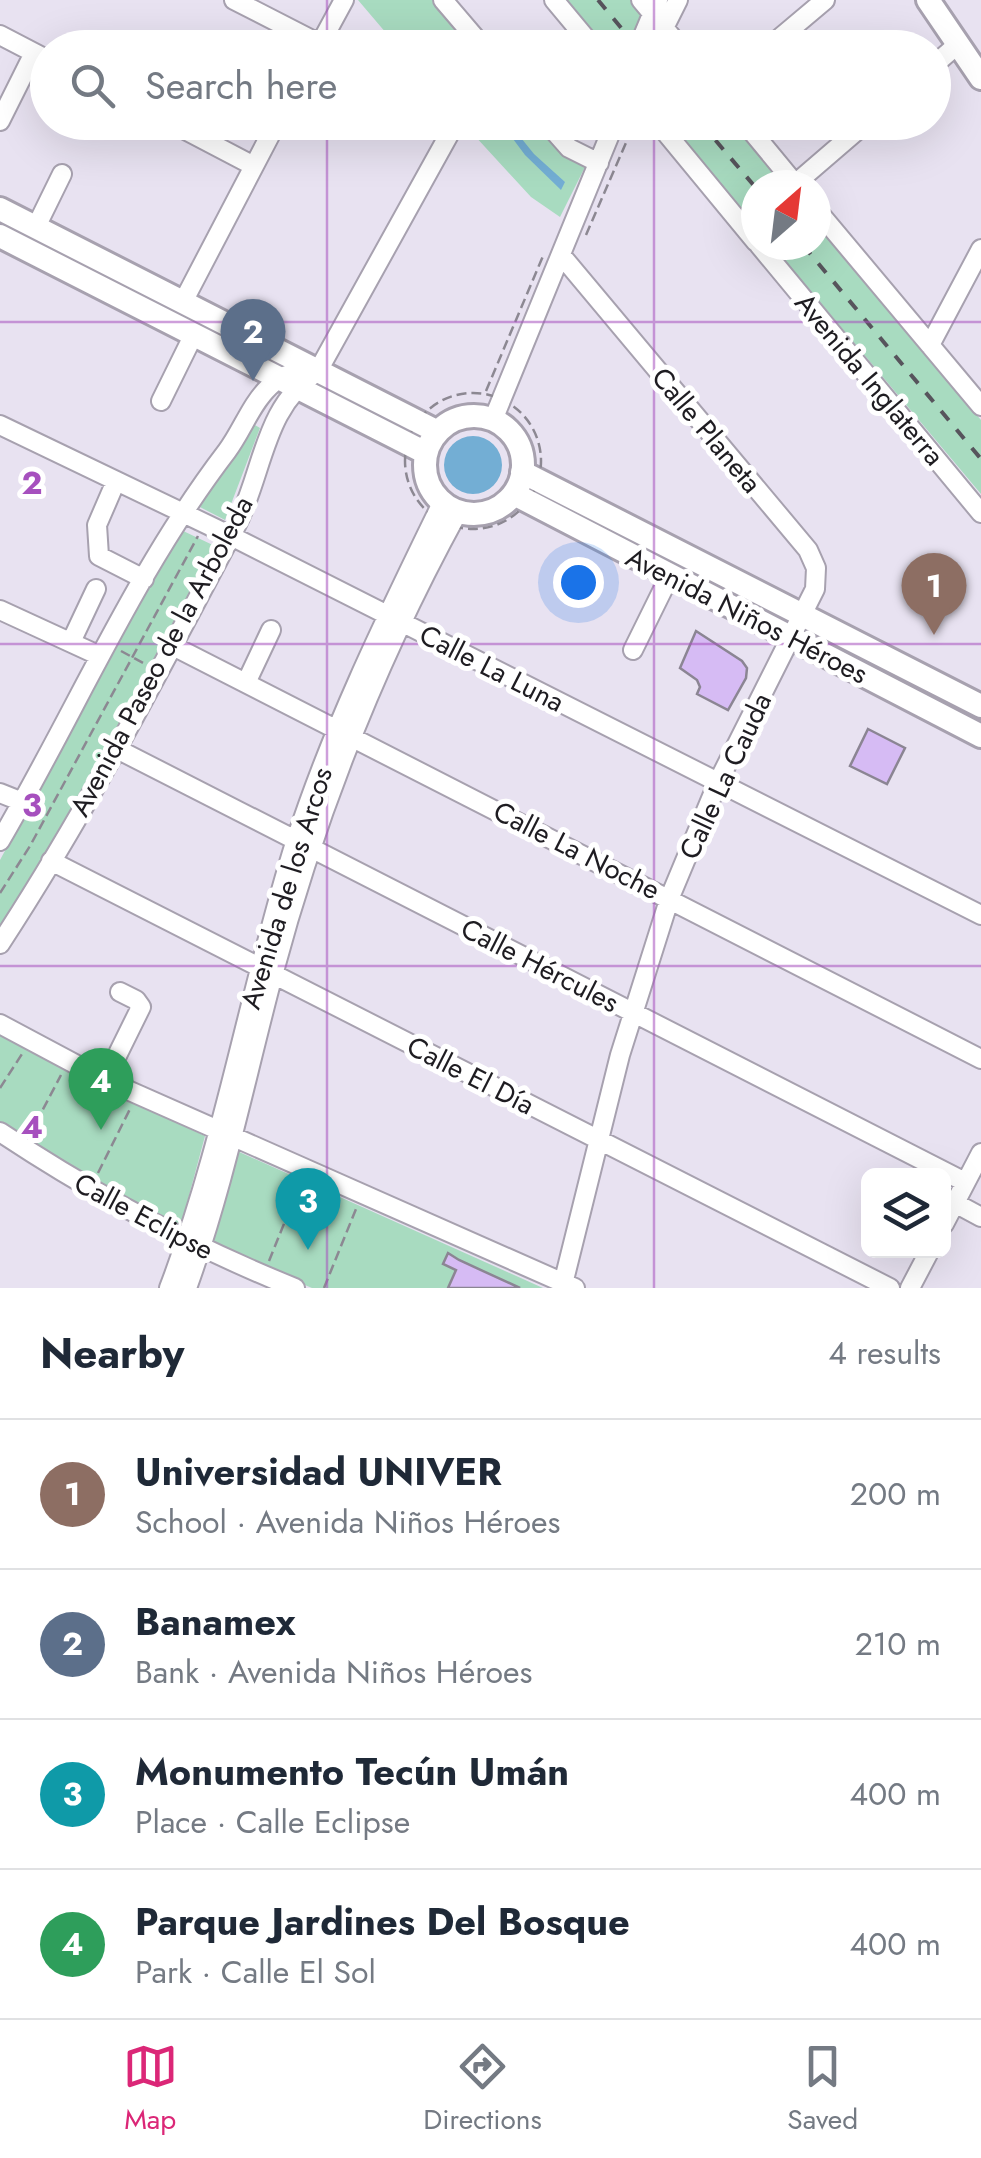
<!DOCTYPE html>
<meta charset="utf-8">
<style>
body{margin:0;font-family:Jost,sans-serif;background:#f2f2f3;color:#1f2937}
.controls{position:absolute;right:30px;bottom:30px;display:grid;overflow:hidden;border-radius:15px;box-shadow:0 10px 40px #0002}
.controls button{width:90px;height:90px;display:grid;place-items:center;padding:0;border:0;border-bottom:2px solid #e0e1e3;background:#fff;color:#1f2937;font:50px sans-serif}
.compass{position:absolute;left:741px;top:170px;width:90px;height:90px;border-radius:50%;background:#fff;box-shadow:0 10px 40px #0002;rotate:28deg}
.you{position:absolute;left:578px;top:582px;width:35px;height:35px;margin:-25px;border:8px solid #fff;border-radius:50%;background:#1a73e8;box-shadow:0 0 0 15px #1a73e833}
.badge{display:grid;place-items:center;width:65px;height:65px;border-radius:50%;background:#db2777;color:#fff;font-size:32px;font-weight:700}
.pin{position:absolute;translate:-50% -82px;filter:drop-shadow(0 2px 5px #0008)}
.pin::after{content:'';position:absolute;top:52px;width:35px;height:30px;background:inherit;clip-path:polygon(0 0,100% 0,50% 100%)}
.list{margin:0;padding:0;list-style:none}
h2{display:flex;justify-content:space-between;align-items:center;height:130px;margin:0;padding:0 40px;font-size:42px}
h2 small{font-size:32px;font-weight:400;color:#747a83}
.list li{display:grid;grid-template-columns:65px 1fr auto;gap:30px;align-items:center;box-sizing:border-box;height:150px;padding:0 40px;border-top:2px solid #e0e1e3}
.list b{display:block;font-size:38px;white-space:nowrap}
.list p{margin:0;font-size:32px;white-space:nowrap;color:#747a83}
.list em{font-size:32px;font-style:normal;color:#747a83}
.icon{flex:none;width:55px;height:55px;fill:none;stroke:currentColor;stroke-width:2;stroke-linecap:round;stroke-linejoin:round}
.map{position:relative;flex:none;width:981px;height:1288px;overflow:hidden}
.search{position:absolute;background:#fff;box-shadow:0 10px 40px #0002;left:30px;right:30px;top:30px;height:110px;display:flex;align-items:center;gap:25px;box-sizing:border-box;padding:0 35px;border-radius:55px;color:#747a83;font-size:38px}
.sheet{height:730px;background:#fff}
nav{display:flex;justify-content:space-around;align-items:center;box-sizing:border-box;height:140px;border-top:2px solid #e0e1e3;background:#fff;font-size:28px;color:#747a83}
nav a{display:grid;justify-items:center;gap:5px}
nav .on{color:#db2777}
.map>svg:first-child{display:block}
.green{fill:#a8dbc0}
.water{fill:#73aed4}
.building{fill:#d6bbf4;stroke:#8b8593;stroke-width:2.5}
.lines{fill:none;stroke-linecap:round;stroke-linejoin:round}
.minor-casing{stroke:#a7a1af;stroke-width:22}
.major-casing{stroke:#a7a1af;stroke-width:28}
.path{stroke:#8c8892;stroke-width:2.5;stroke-dasharray:10 5;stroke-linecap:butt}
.minor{stroke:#fff;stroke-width:18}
.major{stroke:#fff;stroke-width:22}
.rail{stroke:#57545c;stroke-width:4;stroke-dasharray:12 12;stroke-linecap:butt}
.grid{fill:none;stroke:#a650be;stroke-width:2.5;stroke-opacity:0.55}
.labels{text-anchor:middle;stroke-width:10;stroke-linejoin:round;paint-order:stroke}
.street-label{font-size:28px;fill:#1e1c21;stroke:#fff}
.grid-label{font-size:32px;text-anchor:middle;font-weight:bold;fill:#a650be;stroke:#fff;stroke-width:10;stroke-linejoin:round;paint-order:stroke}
</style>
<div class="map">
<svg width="981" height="1288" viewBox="0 0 981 1288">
<rect width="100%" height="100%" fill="#e8e2f1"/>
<path class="green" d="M 358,0 L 432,0 L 472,47 L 398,47 Z
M 564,0 L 632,0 L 672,47 L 605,47 Z
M 463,123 L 535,123 L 563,155 L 585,167 L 560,217 L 531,197 Z
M 668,123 L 734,123 L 786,185 L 756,185 L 756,227 Z
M 816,222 L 981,420 L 981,494 L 772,245 L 816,245 Z
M 253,424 L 260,428 L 225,520 L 196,505 Z
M 179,529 L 217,547 L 46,858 L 0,930 L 0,860 Z
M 0,1033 L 64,1070 L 205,1136 L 179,1233 L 0,1125 Z
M 237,1151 L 543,1288 L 312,1288 L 210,1245 Z"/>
<path class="water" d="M 501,123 L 509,123 L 534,154 L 565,182 L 561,190 L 525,155 Z
M444 465a29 29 0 1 1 58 0a29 29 0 1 1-58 0Z"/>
<path class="building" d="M 696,631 L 742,661 L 747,668 L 746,678 L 728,710 L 697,694 L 700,687 L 697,680 L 680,668 Z
M 868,729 L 905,748 L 887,784 L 850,766 Z
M 448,1253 L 459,1260 L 520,1288 L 448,1288 L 456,1270 L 443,1264 Z"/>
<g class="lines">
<g class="minor-casing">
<path id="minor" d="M 234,0 L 320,44
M 443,0 L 484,48
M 554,0 L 594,48
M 641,0 L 681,48
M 0,35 L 48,60
M 318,48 L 344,0
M 638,48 L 658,0
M 654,48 L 678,0
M 768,48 L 825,0
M 934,65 L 957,45
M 0,121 L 34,53
M 170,122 L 254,166
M 546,122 L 569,148 L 599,163
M 657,122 L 756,242
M 744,122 L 796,185
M 795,184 L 867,122
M 816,209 L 981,406
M 36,227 L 62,174
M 759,245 L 981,513
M 561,255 L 808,550 L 816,568 L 815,589 L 718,782 L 670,897 L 620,1055 L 562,1288
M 183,302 L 277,122
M 930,345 L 981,249
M 161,401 L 194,334
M 493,420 L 615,122
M 0,425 L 231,536 L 981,915
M 116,481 L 97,525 L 99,556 L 144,579
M 0,610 L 100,656
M 71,642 L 96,589
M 171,645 L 981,1059
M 633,650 L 670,575
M 246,683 L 271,630
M 115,748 L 965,1182
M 0,793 L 20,801
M 0,841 C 76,711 135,571 227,451 C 242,431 251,404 269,387 C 283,373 298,370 318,371
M 51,861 L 890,1288
M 0,944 C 87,811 161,668 235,528 C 264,473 262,408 318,371 L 456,122
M 0,1024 L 105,1080 L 575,1288
M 105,1080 L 141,1007 L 136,1000 L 120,992
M 0,1132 C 93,1194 191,1246 295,1288
M 955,1203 L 981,1217
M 944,1224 L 981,1153
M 169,1288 C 224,1144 249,990 295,843 C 333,725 388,614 442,503
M 187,1288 C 224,1186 245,1080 273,975 C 316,814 378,658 458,512
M 910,1288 L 930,1250"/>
</g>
<g class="major-casing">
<path id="major" d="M 928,0 L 981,78
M 0,209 L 438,432
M 0,236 L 426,453
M425 465a49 49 0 1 1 98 0a49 49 0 1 1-98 0Z
M 522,472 L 981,706
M 514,494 L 981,736"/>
</g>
<path class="path" d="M 586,235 L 635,122
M 486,391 L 543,256
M405 461a68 68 0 1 1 136 0a68 68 0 1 1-136 0Z
M 121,651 L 145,664
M 0,893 L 30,846 L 198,536
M 0,1088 L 22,1054
M 29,1136 L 61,1075
M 98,1173 L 130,1109
M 269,1261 L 300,1184
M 324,1288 L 356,1209"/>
<use href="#minor" class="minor"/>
<use href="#major" class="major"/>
<path class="rail" d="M 598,0 L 638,48
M 700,122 L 756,188
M 803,245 L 981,459"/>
</g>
<path class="grid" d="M 327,0 L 327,48M 654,0 L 654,48M 327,122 L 327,1288M 654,122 L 654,1288M 0,322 L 981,322M 0,644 L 981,644M 0,966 L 981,966"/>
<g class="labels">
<g class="street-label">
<text transform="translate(870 379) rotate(50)" y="10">Avenida Inglaterra</text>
<text transform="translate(707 430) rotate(50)" y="10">Calle Planeta</text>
<text transform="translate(747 615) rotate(27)" y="10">Avenida Niños Héroes</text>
<text transform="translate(161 656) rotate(-62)" y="10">Avenida Paseo de la Arboleda</text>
<text transform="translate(492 668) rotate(27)" y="10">Calle La Luna</text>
<text transform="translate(725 776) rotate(-65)" y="10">Calle La Cauda</text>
<text transform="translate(577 850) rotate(27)" y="10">Calle La Noche</text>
<text transform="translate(286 888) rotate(-73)" y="10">Avenida de los Arcos</text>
<text transform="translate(540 965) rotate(27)" y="10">Calle Hércules</text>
<text transform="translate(471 1075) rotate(27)" y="10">Calle El Día</text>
<text transform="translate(144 1216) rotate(28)" y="10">Calle Eclipse</text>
</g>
</g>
<g class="grid-label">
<text x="32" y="494">2</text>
<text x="32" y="816">3</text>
<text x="32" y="1138">4</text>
</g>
</svg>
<div class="controls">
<button><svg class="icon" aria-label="layers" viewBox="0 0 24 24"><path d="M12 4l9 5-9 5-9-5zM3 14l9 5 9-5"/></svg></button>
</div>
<svg class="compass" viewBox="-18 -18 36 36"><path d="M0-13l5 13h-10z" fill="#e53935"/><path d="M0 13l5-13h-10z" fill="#747a83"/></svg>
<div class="you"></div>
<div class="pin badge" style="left:934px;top:635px;background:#8d6e63">1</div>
<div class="pin badge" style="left:253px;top:381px;background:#5c6f8a">2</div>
<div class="pin badge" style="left:308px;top:1250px;background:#0f9aa8">3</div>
<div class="pin badge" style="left:101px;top:1130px;background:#2e9e5b">4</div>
<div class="search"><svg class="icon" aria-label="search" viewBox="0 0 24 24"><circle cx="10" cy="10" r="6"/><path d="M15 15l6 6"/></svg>Search here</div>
</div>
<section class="sheet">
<h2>Nearby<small>4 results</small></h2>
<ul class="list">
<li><span class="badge" style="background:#8d6e63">1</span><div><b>Universidad UNIVER</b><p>School · Avenida Niños Héroes</p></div><em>200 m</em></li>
<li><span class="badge" style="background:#5c6f8a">2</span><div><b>Banamex</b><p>Bank · Avenida Niños Héroes</p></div><em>210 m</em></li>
<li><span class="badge" style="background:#0f9aa8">3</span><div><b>Monumento Tecún Umán</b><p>Place · Calle Eclipse</p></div><em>400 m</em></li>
<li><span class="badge" style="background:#2e9e5b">4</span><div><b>Parque Jardines Del Bosque</b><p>Park · Calle El Sol</p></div><em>400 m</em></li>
</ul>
</section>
<nav>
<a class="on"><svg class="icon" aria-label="map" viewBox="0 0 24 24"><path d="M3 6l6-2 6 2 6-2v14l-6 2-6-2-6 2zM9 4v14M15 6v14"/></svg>Map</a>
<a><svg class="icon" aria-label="directions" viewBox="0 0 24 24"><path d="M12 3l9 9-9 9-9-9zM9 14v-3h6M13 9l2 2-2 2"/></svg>Directions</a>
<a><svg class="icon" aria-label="saved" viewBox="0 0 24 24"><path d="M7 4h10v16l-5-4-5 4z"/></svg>Saved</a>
</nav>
